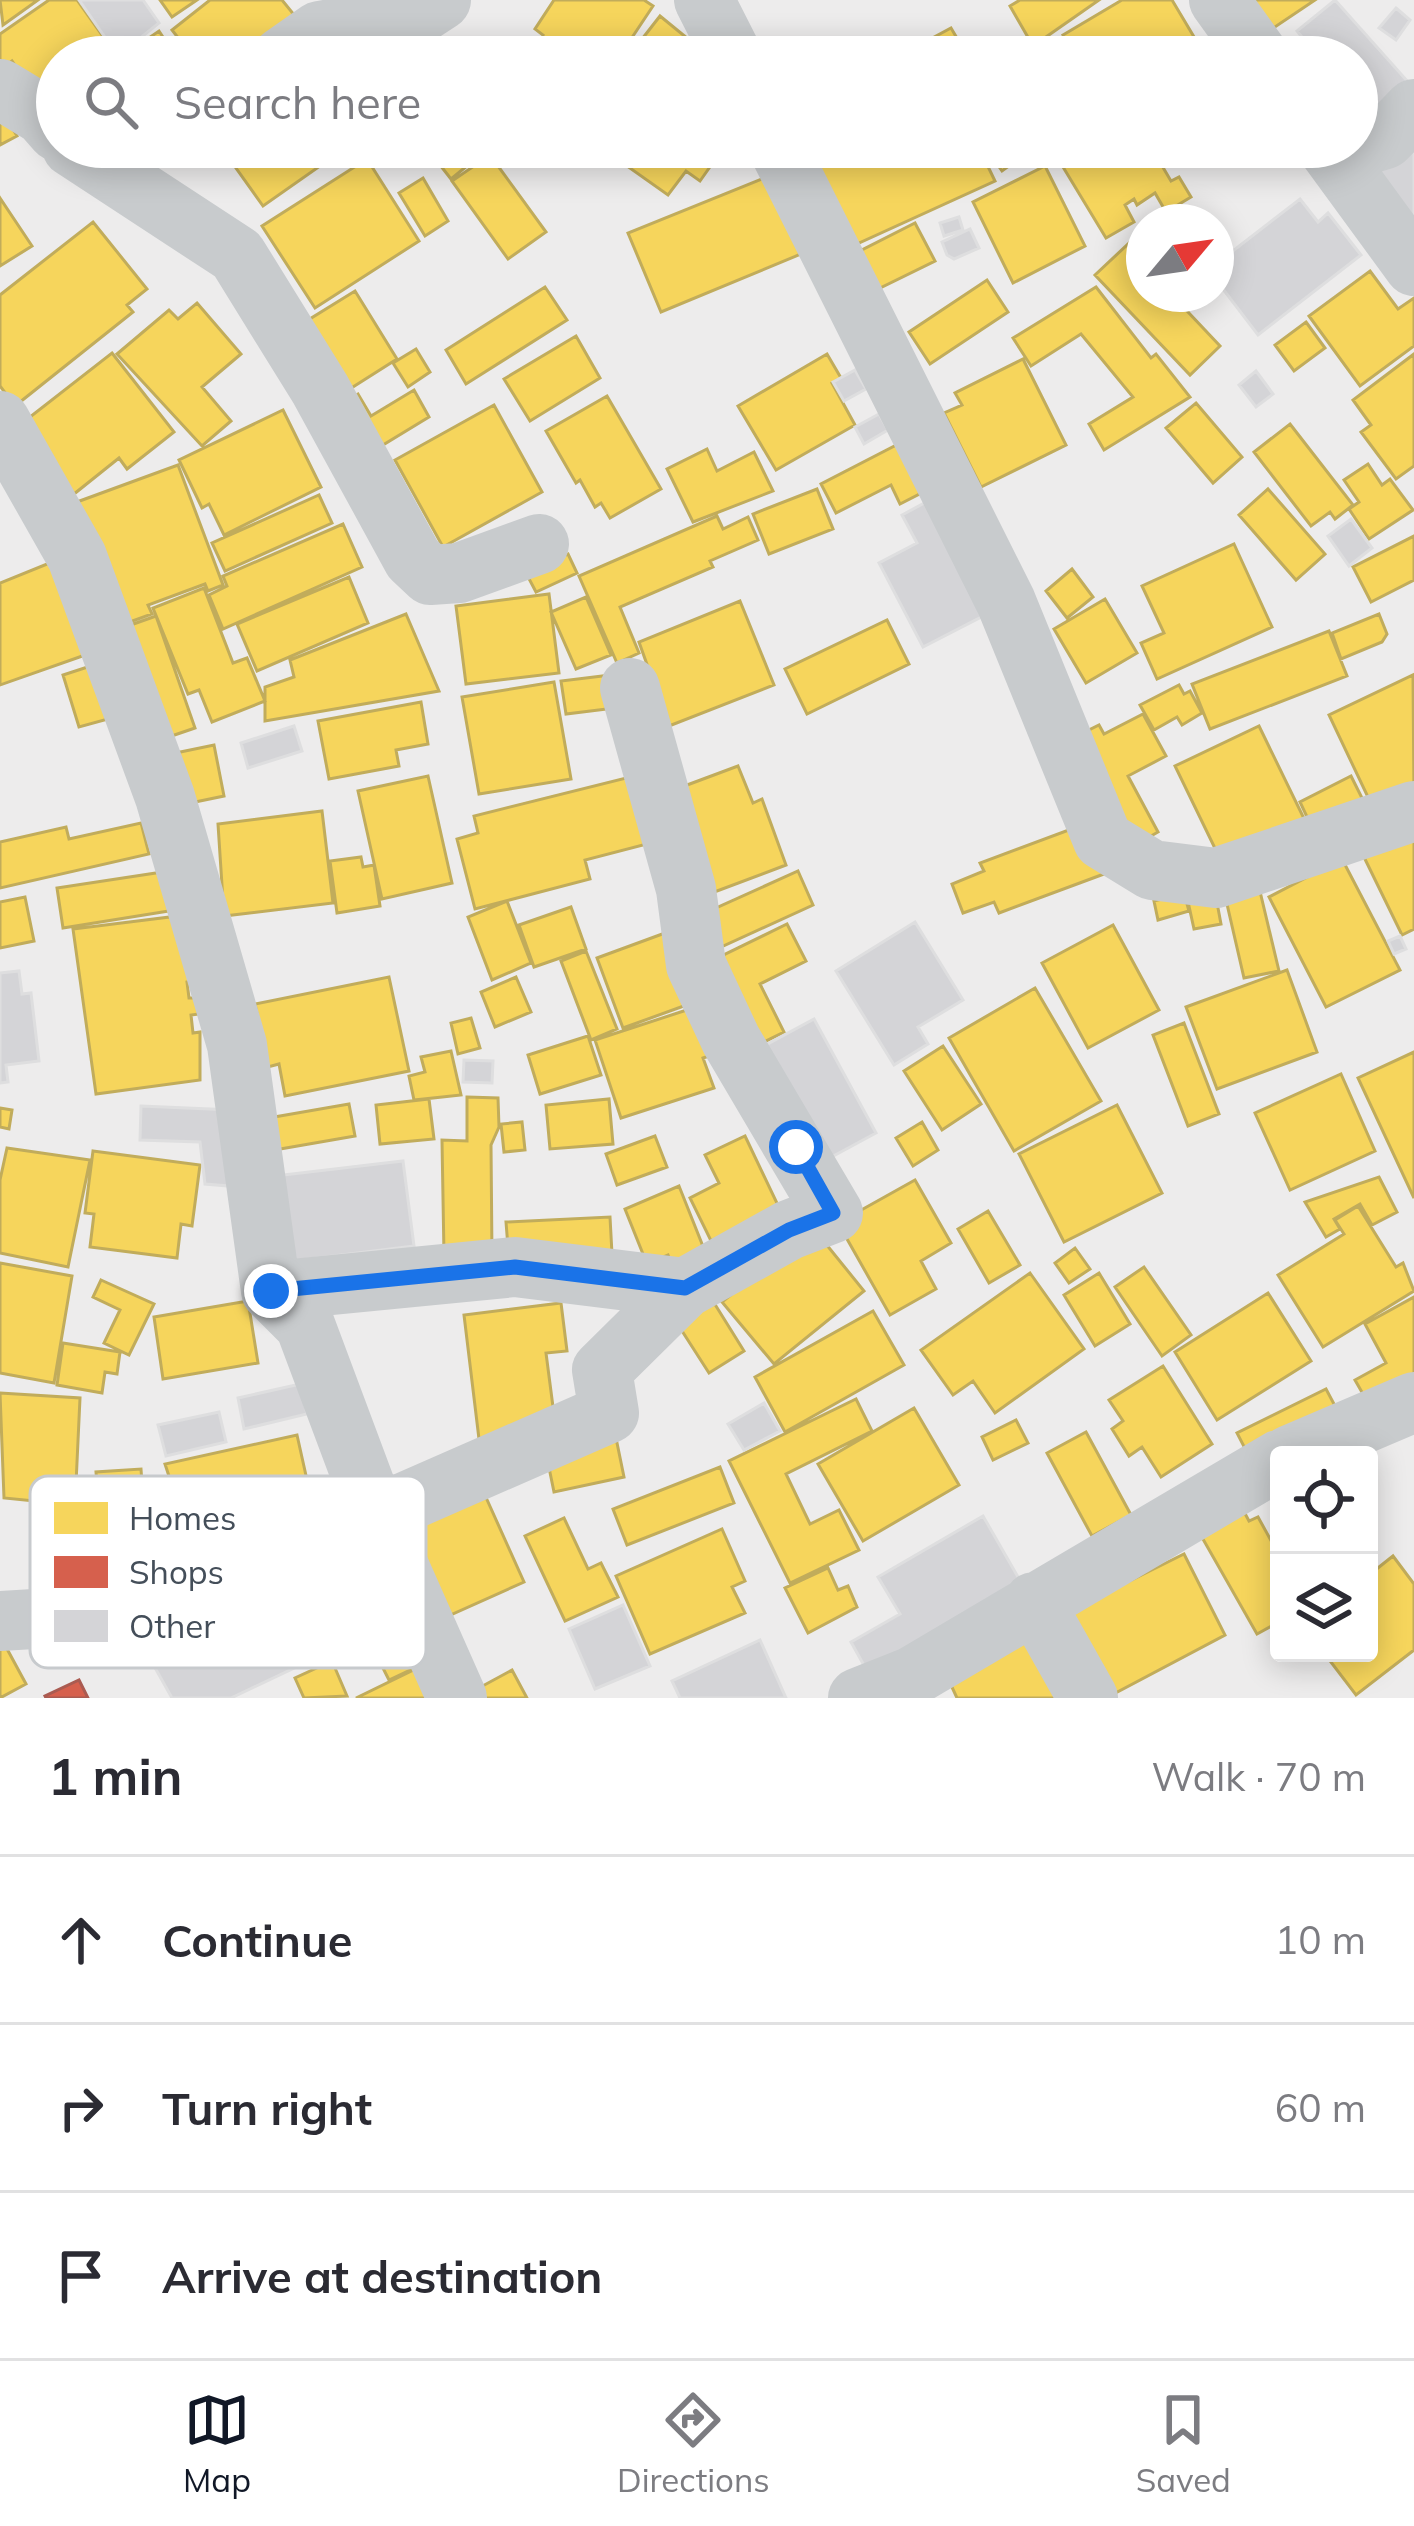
<!DOCTYPE html>
<meta charset="utf-8">
<style>
body{margin:0;font-family:Mulish,sans-serif;background:#f2f2f3;color:#2b2b33}
.controls{position:absolute;right:36px;bottom:36px;display:grid;overflow:hidden;border-radius:12px;box-shadow:0 6px 30px #0003}
.controls button{width:108px;height:108px;display:grid;place-items:center;padding:0;border:0;border-bottom:3px solid #e1e1e2;background:#fff;color:#2b2b33;font:60px sans-serif}
.compass{position:absolute;left:1126px;top:204px;width:108px;height:108px;border-radius:50%;background:#fff;box-shadow:0 6px 30px #0003;rotate:61deg}
.stop{position:absolute;width:36px;height:36px;margin:-27px;border:9px solid #1a73e8;border-radius:50%;background:#fff}
.stop.end{background:#1a73e8;border-color:#fff;box-shadow:0 3px 12px #0008}
.list{margin:0;padding:0;list-style:none}
h2{display:flex;justify-content:space-between;align-items:center;height:156px;margin:0;padding:0 48px;font-size:51px}
h2 small{font-size:39px;font-weight:400;color:#7c7c81}
.list li{display:grid;grid-template-columns:78px 1fr auto;gap:36px;align-items:center;box-sizing:border-box;height:168px;padding:0 48px;border-top:3px solid #e1e1e2}
.list b{display:block;font-size:45px;white-space:nowrap}
.list em{font-size:39px;font-style:normal;color:#7c7c81}
.icon{flex:none;width:66px;height:66px;fill:none;stroke:currentColor;stroke-width:2;stroke-linecap:round;stroke-linejoin:round}
.map{position:relative;flex:none;width:1414px;height:1698px;overflow:hidden}
.search{position:absolute;background:#fff;box-shadow:0 6px 30px #0003;left:36px;right:36px;top:36px;height:132px;display:flex;align-items:center;gap:30px;box-sizing:border-box;padding:0 42px;border-radius:66px;color:#7c7c81;font-size:45px}
.sheet{height:660px;background:#fff}
nav{display:flex;justify-content:space-around;align-items:center;box-sizing:border-box;height:168px;border-top:3px solid #e1e1e2;background:#fff;font-size:33px;color:#7c7c81}
nav a{display:grid;justify-items:center;gap:6px}
nav .on{color:#111827}
.map>svg:first-child{display:block}
.homes{fill:#f6d55c;stroke:#c1ac5b;stroke-width:3}
.shops{fill:#d6604d;stroke:#aa5b51;stroke-width:3}
.building{fill:#d4d4d7;stroke:#dededf;stroke-width:3}
.lines{fill:none;stroke-linecap:round;stroke-linejoin:round}
.minor{stroke:#c8cbcd;stroke-width:60}
.route{stroke:#1a73e8;stroke-width:15}
.key{fill:#fff;stroke:#c7cacd;stroke-width:3}
.key-label{font-size:33px;fill:#444e59}
</style>
<div class="map">
<svg width="1414" height="1698" viewBox="0 0 1414 1698">
<rect width="100%" height="100%" fill="#edecec"/>
<path class="homes" d="M 0,0 L 38,0 L 3,25 Z
M 49,0 L 77,0 L 114,52 L 57,57 L 57,92 L 41,103 L 12,61 L 4,67 L 0,62 L 0,34 Z
M 160,0 L 197,0 L 172,17 Z
M 210,0 L 282,0 L 304,27 L 252,57 L 193,57 L 172,30 Z
M 554,0 L 644,0 L 653,6 L 619,57 L 529,57 L 543,35 L 535,29 Z
M 1020,0 L 1099,0 L 1033,46 L 1010,6 Z
M 1122,0 L 1172,0 L 1206,57 L 1076,57 L 1063,35 Z
M 1231,0 L 1315,0 L 1257,39 Z
M 660,16 L 687,38 L 673,57 L 628,57 Z
M 951,28 L 964,50 L 951,57 L 880,57 L 906,42 L 910,50 Z
M 159,31 L 176,57 L 121,57 Z
M 0,107 L 17,136 L 0,145 Z
M 221,147 L 347,147 L 263,206 Z
M 426,147 L 481,147 L 484,152 L 451,179 Z
M 615,147 L 740,147 L 727,165 L 717,157 L 700,181 L 686,171 L 668,195 L 610,154 Z
M 854,147 L 947,147 L 956,166 L 982,154 L 995,181 L 848,248 L 811,167 Z
M 985,147 L 1035,147 L 1002,171 Z
M 1085,147 L 1151,147 L 1171,181 L 1179,177 L 1191,197 L 1166,212 L 1155,193 L 1137,205 L 1134,199 L 1125,205 L 1134,222 L 1106,238 L 1060,162 Z
M 1200,147 L 1240,147 L 1212,165 Z
M 490,155 L 546,232 L 508,259 L 452,181 Z
M 367,159 L 419,241 L 315,308 L 262,226 Z
M 1045,166 L 1085,246 L 1013,283 L 973,202 Z
M 769,176 L 801,254 L 661,312 L 628,233 Z
M 423,178 L 448,221 L 425,236 L 399,193 Z
M 0,198 L 32,246 L 0,266 Z
M 93,222 L 147,289 L 127,305 L 133,312 L 15,406 L 0,386 L 0,295 Z
M 915,223 L 935,261 L 878,289 L 858,252 Z
M 1144,229 L 1144,294 L 1171,294 L 1220,346 L 1190,375 L 1095,275 Z
M 1370,271 L 1398,309 L 1414,298 L 1414,346 L 1360,386 L 1309,316 Z
M 987,280 L 1008,312 L 930,364 L 909,332 Z
M 545,287 L 567,320 L 466,384 L 446,350 Z
M 1096,287 L 1151,358 L 1156,354 L 1190,397 L 1104,450 L 1089,424 L 1133,397 L 1081,334 L 1031,366 L 1013,338 Z
M 355,291 L 397,359 L 334,399 L 305,322 Z
M 197,303 L 241,354 L 202,387 L 231,421 L 202,446 L 117,354 L 169,310 L 178,319 Z
M 1306,322 L 1325,348 L 1294,371 L 1275,345 Z
M 576,336 L 600,378 L 530,421 L 504,379 Z
M 416,349 L 430,372 L 408,387 L 393,363 Z
M 112,353 L 174,432 L 127,469 L 119,458 L 74,494 L 21,424 Z
M 827,354 L 841,378 L 832,383 L 855,425 L 776,470 L 738,406 Z
M 1414,354 L 1414,466 L 1396,479 L 1361,432 L 1371,425 L 1353,400 Z
M 1023,359 L 1066,445 L 981,487 L 944,413 L 962,405 L 955,393 Z
M 414,390 L 429,417 L 373,451 L 334,409 L 358,394 L 371,416 Z
M 607,396 L 661,489 L 610,518 L 601,503 L 595,507 L 580,480 L 576,483 L 546,431 Z
M 1196,403 L 1242,457 L 1213,483 L 1166,428 Z
M 494,405 L 542,492 L 443,547 L 395,460 Z
M 283,410 L 321,487 L 224,535 L 209,504 L 202,508 L 179,460 Z
M 1290,424 L 1353,505 L 1335,519 L 1330,512 L 1311,526 L 1254,452 Z
M 908,439 L 933,487 L 900,504 L 891,485 L 836,513 L 821,484 Z
M 707,449 L 717,471 L 754,452 L 773,491 L 693,522 L 667,469 Z
M 1368,464 L 1382,485 L 1390,479 L 1413,510 L 1369,539 L 1349,509 L 1359,502 L 1344,480 Z
M 178,465 L 223,585 L 208,591 L 205,584 L 148,605 L 152,614 L 113,628 L 66,506 Z
M 817,489 L 833,529 L 769,554 L 753,514 Z
M 1268,489 L 1325,554 L 1296,580 L 1239,515 Z
M 319,495 L 332,523 L 225,571 L 212,543 Z
M 717,516 L 723,529 L 748,517 L 758,540 L 710,561 L 713,567 L 620,607 L 639,653 L 617,663 L 579,576 Z
M 343,524 L 362,567 L 223,629 L 209,595 L 227,586 L 223,576 Z
M 1414,536 L 1414,580 L 1371,602 L 1353,567 Z
M 1234,544 L 1272,627 L 1157,679 L 1141,643 L 1164,633 L 1142,586 Z
M 568,554 L 577,573 L 536,592 L 527,575 Z
M 52,562 L 88,654 L 0,685 L 0,583 Z
M 1072,569 L 1093,597 L 1067,618 L 1046,591 Z
M 349,577 L 368,623 L 257,671 L 237,624 Z
M 204,588 L 233,663 L 247,658 L 265,701 L 212,722 L 199,690 L 188,694 L 153,608 Z
M 549,594 L 559,673 L 466,684 L 456,606 Z
M 586,597 L 611,655 L 576,669 L 551,612 Z
M 1105,599 L 1137,653 L 1086,683 L 1054,629 Z
M 740,601 L 774,685 L 669,726 L 639,642 Z
M 406,614 L 439,691 L 265,721 L 265,687 L 294,677 L 290,660 Z
M 1379,614 L 1387,634 L 1382,642 L 1341,659 L 1332,633 Z
M 156,616 L 195,728 L 151,743 L 111,632 Z
M 887,620 L 909,664 L 807,714 L 785,669 Z
M 1329,631 L 1347,676 L 1210,729 L 1192,684 Z
M 103,662 L 119,716 L 79,727 L 63,675 Z
M 619,674 L 623,707 L 566,714 L 561,681 Z
M 1413,675 L 1414,797 L 1376,814 L 1329,715 Z
M 554,682 L 571,779 L 479,794 L 462,697 Z
M 1179,685 L 1184,694 L 1190,691 L 1202,713 L 1182,725 L 1177,717 L 1154,730 L 1140,705 Z
M 421,702 L 428,744 L 396,750 L 399,766 L 329,779 L 318,721 Z
M 1143,714 L 1166,756 L 1128,776 L 1158,832 L 1125,851 L 1063,743 L 1099,725 L 1104,734 Z
M 1259,726 L 1311,833 L 1225,869 L 1175,766 Z
M 214,745 L 224,796 L 176,806 L 166,755 Z
M 738,766 L 753,803 L 762,799 L 786,865 L 701,897 L 663,794 Z
M 428,776 L 452,883 L 382,899 L 358,791 Z
M 1351,776 L 1367,808 L 1315,834 L 1300,802 Z
M 630,777 L 647,844 L 585,860 L 590,879 L 475,909 L 457,839 L 478,833 L 474,816 Z
M 322,811 L 333,903 L 224,916 L 218,824 Z
M 1093,821 L 1112,871 L 999,913 L 994,902 L 963,913 L 952,884 L 984,871 L 980,863 Z
M 1414,822 L 1414,929 L 1402,935 L 1362,853 Z
M 141,823 L 149,854 L 0,888 L 0,842 L 66,827 L 69,839 Z
M 361,857 L 363,867 L 374,865 L 380,906 L 337,913 L 330,861 Z
M 1342,859 L 1400,970 L 1326,1007 L 1269,897 Z
M 169,871 L 175,910 L 63,928 L 57,888 Z
M 798,871 L 813,905 L 721,947 L 705,913 Z
M 1258,883 L 1279,971 L 1244,978 L 1224,891 Z
M 1215,892 L 1221,924 L 1194,929 L 1187,897 Z
M 1184,893 L 1189,911 L 1158,920 L 1154,901 Z
M 25,897 L 34,941 L 0,948 L 0,902 Z
M 507,901 L 531,963 L 492,980 L 468,917 Z
M 571,907 L 586,949 L 534,967 L 519,925 Z
M 178,916 L 193,981 L 187,982 L 189,998 L 197,998 L 199,1014 L 191,1015 L 193,1033 L 200,1032 L 200,1080 L 96,1094 L 73,929 Z
M 787,924 L 806,961 L 760,984 L 784,1032 L 744,1052 L 701,966 Z
M 1113,925 L 1159,1010 L 1088,1048 L 1042,963 Z
M 665,933 L 692,1003 L 623,1028 L 597,958 Z
M 586,951 L 617,1029 L 591,1040 L 561,961 Z
M 1287,970 L 1317,1052 L 1217,1089 L 1186,1007 Z
M 389,977 L 409,1071 L 285,1096 L 279,1064 L 268,1067 L 255,1004 Z
M 516,977 L 531,1012 L 495,1027 L 481,992 Z
M 1035,988 L 1101,1101 L 1014,1151 L 949,1038 Z
M 699,1006 L 715,1054 L 703,1058 L 714,1088 L 621,1118 L 595,1040 Z
M 471,1018 L 480,1048 L 458,1054 L 451,1023 Z
M 1184,1023 L 1219,1114 L 1188,1126 L 1153,1035 Z
M 588,1036 L 601,1075 L 540,1094 L 528,1055 Z
M 943,1046 L 981,1104 L 942,1130 L 904,1071 Z
M 451,1051 L 461,1095 L 414,1100 L 409,1076 L 425,1072 L 421,1057 Z
M 1414,1052 L 1414,1198 L 1358,1078 Z
M 1341,1074 L 1375,1151 L 1290,1190 L 1255,1113 Z
M 467,1097 L 498,1098 L 499,1127 L 491,1145 L 492,1256 L 444,1255 L 442,1140 L 467,1141 Z
M 429,1099 L 434,1139 L 380,1144 L 376,1105 Z
M 609,1099 L 613,1144 L 550,1149 L 546,1105 Z
M 349,1104 L 355,1136 L 263,1152 L 257,1120 Z
M 1117,1105 L 1162,1193 L 1064,1242 L 1019,1154 Z
M 0,1108 L 12,1110 L 9,1129 L 0,1127 Z
M 522,1122 L 525,1150 L 504,1152 L 501,1124 Z
M 922,1122 L 938,1150 L 913,1166 L 896,1138 Z
M 655,1136 L 667,1167 L 617,1185 L 606,1154 Z
M 745,1136 L 785,1220 L 717,1253 L 690,1198 L 719,1183 L 705,1155 Z
M 7,1148 L 90,1160 L 68,1267 L 0,1253 L 0,1180 Z
M 93,1151 L 200,1165 L 192,1226 L 181,1224 L 177,1258 L 90,1247 L 94,1214 L 85,1213 Z
M 1379,1177 L 1397,1212 L 1372,1225 L 1360,1204 L 1334,1219 L 1340,1229 L 1326,1237 L 1305,1202 Z
M 915,1180 L 951,1243 L 921,1261 L 936,1289 L 890,1315 L 838,1223 Z
M 679,1186 L 706,1254 L 673,1268 L 668,1255 L 647,1264 L 625,1209 Z
M 1358,1206 L 1396,1267 L 1403,1263 L 1414,1291 L 1323,1347 L 1278,1275 L 1344,1234 L 1335,1220 Z
M 988,1211 L 1020,1265 L 989,1283 L 958,1229 Z
M 610,1217 L 612,1254 L 509,1260 L 506,1222 Z
M 813,1228 L 864,1291 L 774,1364 L 722,1302 Z
M 1075,1248 L 1090,1269 L 1069,1283 L 1055,1263 Z
M 0,1263 L 72,1276 L 54,1383 L 0,1373 Z
M 1144,1267 L 1191,1335 L 1162,1356 L 1115,1287 Z
M 1030,1273 L 1084,1349 L 995,1413 L 973,1381 L 953,1395 L 921,1350 Z
M 1099,1273 L 1130,1324 L 1095,1346 L 1064,1295 Z
M 101,1280 L 154,1304 L 129,1355 L 104,1343 L 120,1310 L 93,1297 Z
M 1268,1293 L 1311,1361 L 1217,1420 L 1175,1352 Z
M 1414,1297 L 1414,1384 L 1371,1408 L 1355,1380 L 1386,1363 L 1365,1324 Z
M 711,1298 L 744,1351 L 709,1373 L 675,1320 Z
M 248,1301 L 258,1363 L 163,1379 L 154,1317 Z
M 561,1303 L 567,1351 L 546,1353 L 556,1430 L 479,1439 L 464,1315 Z
M 873,1311 L 904,1365 L 785,1432 L 755,1377 Z
M 63,1343 L 120,1352 L 117,1374 L 105,1372 L 102,1393 L 57,1385 Z
M 1163,1366 L 1212,1444 L 1161,1477 L 1142,1447 L 1129,1456 L 1112,1429 L 1123,1421 L 1109,1400 Z
M 1326,1389 L 1342,1419 L 1253,1464 L 1237,1433 Z
M 0,1393 L 80,1398 L 75,1505 L 4,1498 Z
M 856,1399 L 872,1431 L 786,1474 L 810,1524 L 839,1510 L 859,1550 L 790,1583 L 729,1461 Z
M 914,1408 L 959,1485 L 863,1541 L 818,1464 Z
M 1016,1420 L 1028,1443 L 993,1460 L 982,1437 Z
M 1086,1432 L 1131,1515 L 1092,1536 L 1047,1453 Z
M 297,1435 L 315,1516 L 191,1543 L 165,1464 Z
M 616,1438 L 624,1477 L 554,1492 L 546,1453 Z
M 720,1467 L 734,1503 L 627,1545 L 613,1509 Z
M 141,1469 L 146,1544 L 102,1548 L 96,1472 Z
M 484,1493 L 524,1582 L 437,1621 L 397,1532 Z
M 1234,1493 L 1249,1521 L 1258,1517 L 1279,1555 L 1279,1622 L 1257,1634 L 1191,1518 Z
M 564,1518 L 588,1569 L 601,1563 L 618,1597 L 565,1621 L 525,1536 Z
M 722,1529 L 745,1581 L 732,1587 L 745,1613 L 650,1654 L 616,1576 Z
M 363,1537 L 427,1662 L 389,1680 L 327,1557 Z
M 1184,1554 L 1225,1635 L 1106,1698 L 1055,1618 Z
M 1393,1556 L 1414,1584 L 1414,1650 L 1356,1695 L 1324,1653 L 1369,1653 L 1369,1575 Z
M 828,1568 L 838,1590 L 848,1586 L 857,1607 L 808,1633 L 785,1588 Z
M 1033,1630 L 1064,1698 L 957,1698 L 944,1670 Z
M 6,1647 L 26,1684 L 0,1698 L 0,1650 Z
M 332,1661 L 347,1696 L 304,1698 L 295,1678 Z
M 430,1662 L 448,1698 L 356,1698 Z
M 512,1670 L 527,1698 L 482,1698 L 477,1689 Z"/>
<path class="shops" d="M 421,44 L 430,57 L 402,57 Z
M 79,1680 L 88,1698 L 46,1698 L 45,1696 Z"/>
<path class="building" d="M 79,0 L 143,0 L 159,23 L 118,56 Z
M 1335,0 L 1409,83 L 1367,117 L 1357,105 L 1357,57 L 1318,57 L 1297,31 Z
M 1396,8 L 1410,20 L 1396,40 L 1379,28 Z
M 1414,137 L 1414,234 L 1366,184 Z
M 1300,199 L 1318,222 L 1328,213 L 1361,255 L 1258,335 L 1216,280 L 1216,264 Z
M 959,217 L 963,230 L 944,236 L 940,223 Z
M 970,229 L 979,248 L 954,259 L 947,255 L 942,242 Z
M 855,370 L 866,389 L 844,401 L 833,382 Z
M 1256,371 L 1273,394 L 1256,407 L 1239,385 Z
M 879,414 L 888,430 L 864,444 L 855,427 Z
M 928,501 L 987,614 L 923,647 L 879,563 L 917,543 L 902,515 Z
M 1351,519 L 1372,548 L 1349,566 L 1328,536 Z
M 294,726 L 302,751 L 248,768 L 241,743 Z
M 915,922 L 963,1000 L 918,1027 L 928,1044 L 894,1065 L 836,971 Z
M 1400,936 L 1406,949 L 1394,954 L 1388,941 Z
M 19,971 L 22,994 L 31,993 L 39,1061 L 6,1065 L 8,1082 L 0,1083 L 0,973 Z
M 814,1019 L 876,1133 L 813,1167 L 751,1053 Z
M 464,1060 L 493,1061 L 492,1083 L 463,1082 Z
M 141,1106 L 232,1110 L 229,1186 L 205,1184 L 200,1142 L 140,1140 Z
M 403,1161 L 414,1246 L 277,1263 L 266,1177 Z
M 300,1384 L 307,1414 L 244,1429 L 238,1398 Z
M 764,1403 L 780,1431 L 744,1450 L 728,1424 Z
M 219,1412 L 226,1442 L 166,1456 L 158,1425 Z
M 983,1516 L 1026,1591 L 871,1678 L 851,1642 L 900,1614 L 878,1577 Z
M 312,1559 L 347,1643 L 231,1698 L 172,1698 L 140,1641 L 131,1645 L 120,1619 L 153,1606 L 161,1621 Z
M 623,1605 L 650,1666 L 595,1689 L 569,1629 Z
M 760,1640 L 786,1698 L 680,1698 L 672,1681 Z"/>
<g class="lines">
<path class="minor" d="M 704,0 L 733,57
M 1219,0 L 1260,57
M 282,57 L 319,31 L 418,15 L 441,0
M 0,89 L 43,115 L 57,131
M 72,147 L 237,255 L 320,389 L 413,559 L 430,575 L 459,573 L 539,544
M 778,147 L 1006,602 L 1103,840 L 1152,870 L 1216,878 L 1414,811
M 1327,147 L 1414,266
M 1333,155 L 1385,139 L 1414,109
M 0,421 L 77,557 L 165,797 L 237,1045 L 271,1291 L 305,1325 L 376,1515 L 457,1698
M 271,1291 L 515,1267 L 685,1288 L 789,1230 L 833,1213 L 731,1040 L 696,965 L 686,889 L 630,688
M 1290,1455 L 1414,1402
M 1034,1602 L 1088,1698
M 0,1621 L 67,1617 L 376,1515 L 609,1413 L 602,1370 L 685,1288
M 858,1698 L 911,1677 L 1279,1460"/>
</g>
<g class="lines">
<path class="route" d="M 271,1291 L 515,1267 L 685,1288 L 789,1230 L 833,1213 L 796,1147"/>
</g>
<rect x="30" y="1476" width="396" height="192" rx="18" class="key"/>
<rect x="54" y="1502" width="54" height="32" fill="#f6d55c"/>
<rect x="54" y="1556" width="54" height="32" fill="#d6604d"/>
<rect x="54" y="1610" width="54" height="32" fill="#d4d4d7"/>
<g class="key-label">
<text x="129" y="1530">Homes</text>
<text x="129" y="1584">Shops</text>
<text x="129" y="1638">Other</text>
</g>
</svg>
<div class="controls">
<button><svg class="icon" aria-label="locate" viewBox="0 0 24 24"><circle cx="12" cy="12" r="6"/><path d="M12 2v4M12 18v4M2 12h4M18 12h4"/></svg></button>
<button><svg class="icon" aria-label="layers" viewBox="0 0 24 24"><path d="M12 4l9 5-9 5-9-5zM3 14l9 5 9-5"/></svg></button>
</div>
<svg class="compass" viewBox="-18 -18 36 36"><path d="M0-13l5 13h-10z" fill="#e53935"/><path d="M0 13l5-13h-10z" fill="#7c7c81"/></svg>
<div class="stop" style="left:796px;top:1147px"></div>
<div class="stop end" style="left:271px;top:1291px"></div>
<div class="search"><svg class="icon" aria-label="search" viewBox="0 0 24 24"><circle cx="10" cy="10" r="6"/><path d="M15 15l6 6"/></svg>Search here</div>
</div>
<section class="sheet">
<h2>1 min<small>Walk · 70 m</small></h2>
<ul class="list">
<li><svg class="icon" aria-label="ahead" viewBox="0 0 24 24"><path d="M12 20V5M6 11l6-6 6 6"/></svg><div><b>Continue</b></div><em>10 m</em></li>
<li><svg class="icon" aria-label="right" viewBox="0 0 24 24"><path d="M7 20v-9h11M14 6l5 5-5 5"/></svg><div><b>Turn right</b></div><em>60 m</em></li>
<li><svg class="icon" aria-label="arrive" viewBox="0 0 24 24"><path d="M6 21V4h12l-3 4 3 4H6"/></svg><div><b>Arrive at destination</b></div></li>
</ul>
</section>
<nav>
<a class="on"><svg class="icon" aria-label="map" viewBox="0 0 24 24"><path d="M3 6l6-2 6 2 6-2v14l-6 2-6-2-6 2zM9 4v14M15 6v14"/></svg>Map</a>
<a><svg class="icon" aria-label="directions" viewBox="0 0 24 24"><path d="M12 3l9 9-9 9-9-9zM9 14v-3h6M13 9l2 2-2 2"/></svg>Directions</a>
<a><svg class="icon" aria-label="saved" viewBox="0 0 24 24"><path d="M7 4h10v16l-5-4-5 4z"/></svg>Saved</a>
</nav>
